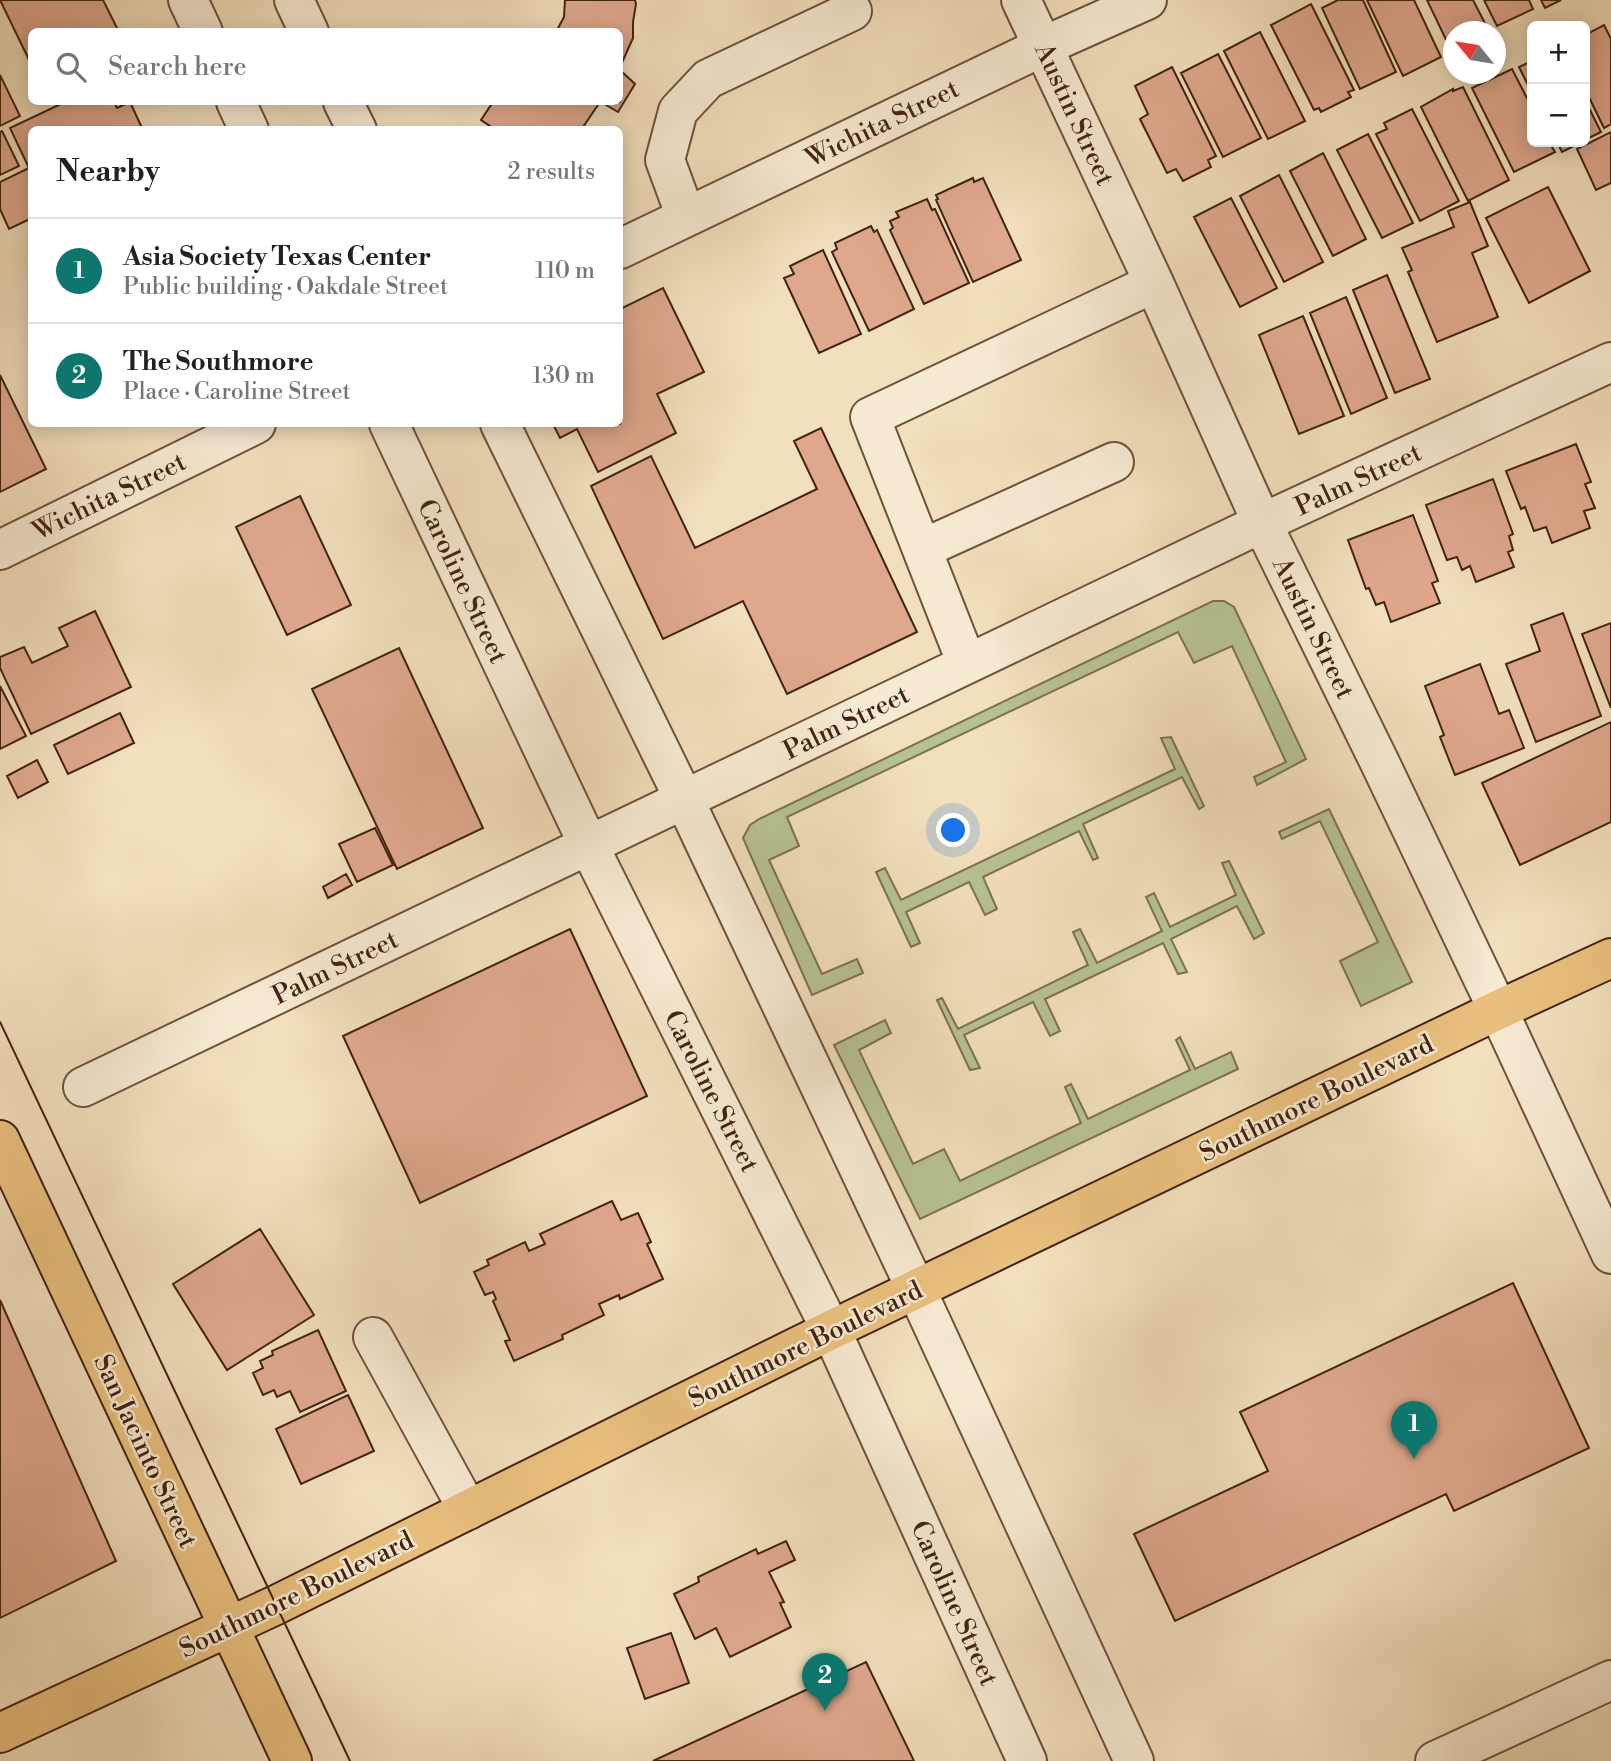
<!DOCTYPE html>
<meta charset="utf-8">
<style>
body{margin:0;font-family:"Libre Bodoni",serif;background:#f6f6f6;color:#202124}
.controls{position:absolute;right:21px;top:21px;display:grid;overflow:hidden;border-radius:10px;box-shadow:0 4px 18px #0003}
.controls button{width:63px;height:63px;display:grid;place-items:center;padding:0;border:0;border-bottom:2px solid #e0e0e0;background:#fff;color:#202124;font:35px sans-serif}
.compass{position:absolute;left:1443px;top:21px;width:63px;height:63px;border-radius:50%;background:#fff;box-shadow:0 4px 18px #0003;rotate:300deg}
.you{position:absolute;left:954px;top:831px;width:24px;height:24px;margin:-18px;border:5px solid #fff;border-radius:50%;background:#1a73e8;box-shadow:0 0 0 10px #1a73e833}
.badge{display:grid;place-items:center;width:46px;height:46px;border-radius:50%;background:#0f766e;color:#fff;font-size:23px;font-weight:700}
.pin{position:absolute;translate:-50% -58px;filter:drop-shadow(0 2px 4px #0008)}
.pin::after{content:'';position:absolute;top:37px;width:24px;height:21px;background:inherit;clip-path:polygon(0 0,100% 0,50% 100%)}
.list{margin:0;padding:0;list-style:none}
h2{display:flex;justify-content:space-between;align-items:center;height:91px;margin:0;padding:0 28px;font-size:30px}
h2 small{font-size:23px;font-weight:400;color:#757577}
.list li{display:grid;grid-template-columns:46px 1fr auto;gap:21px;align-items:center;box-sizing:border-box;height:105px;padding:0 28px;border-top:2px solid #e0e0e0}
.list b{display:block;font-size:26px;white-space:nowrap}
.list p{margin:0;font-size:23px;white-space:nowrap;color:#757577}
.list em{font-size:23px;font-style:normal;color:#757577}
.icon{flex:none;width:38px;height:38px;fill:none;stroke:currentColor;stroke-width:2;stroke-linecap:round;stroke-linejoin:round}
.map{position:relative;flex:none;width:1611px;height:1761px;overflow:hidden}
.search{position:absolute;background:#fff;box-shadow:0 4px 18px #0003;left:28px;top:28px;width:595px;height:77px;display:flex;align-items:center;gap:18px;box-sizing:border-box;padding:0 24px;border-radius:10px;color:#757577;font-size:26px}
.panel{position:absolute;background:#fff;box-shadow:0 4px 18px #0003;left:28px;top:126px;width:595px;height:301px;border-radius:10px}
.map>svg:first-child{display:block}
.green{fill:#b7c293;stroke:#7c7252;stroke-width:2}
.building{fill:#dfa88d;stroke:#422310;stroke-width:2}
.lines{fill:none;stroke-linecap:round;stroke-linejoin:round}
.minor-casing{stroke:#6e523b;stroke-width:42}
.major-casing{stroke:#422310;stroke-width:42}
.minor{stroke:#f7ead3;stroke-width:38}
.major{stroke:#e9c07e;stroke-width:38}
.tram{stroke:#422310;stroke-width:2}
.labels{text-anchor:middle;stroke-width:5;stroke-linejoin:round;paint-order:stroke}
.street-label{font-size:26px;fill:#422310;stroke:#f7ead3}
</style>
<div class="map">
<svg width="1611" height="1761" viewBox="0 0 1611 1761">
<rect width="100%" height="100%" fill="#f2dfbc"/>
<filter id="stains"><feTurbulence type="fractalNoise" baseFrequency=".00286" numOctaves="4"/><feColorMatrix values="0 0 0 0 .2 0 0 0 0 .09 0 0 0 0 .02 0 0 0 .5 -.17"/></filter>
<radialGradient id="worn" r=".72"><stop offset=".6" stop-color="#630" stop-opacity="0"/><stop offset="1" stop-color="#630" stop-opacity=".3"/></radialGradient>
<path class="green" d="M 1213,601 L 1224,601 L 1234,607 L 1306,759 L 1257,785 L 1254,777 L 1286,762 L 1232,646 L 1194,663 L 1178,632 L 787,817 L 799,846 L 769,860 L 822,974 L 857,959 L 863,973 L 812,995 L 743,838 L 750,825 L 759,819 Z
M 1171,737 L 1204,806 L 1199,809 L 1182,777 L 1083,824 L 1098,858 L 1093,860 L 1079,831 L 983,877 L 997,909 L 985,915 L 969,882 L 906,912 L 920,943 L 911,947 L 876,872 L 885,868 L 901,900 L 1175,769 L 1161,738 Z
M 1329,809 L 1412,982 L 1361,1006 L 1340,961 L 1378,942 L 1320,821 L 1282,839 L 1279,832 Z
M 1229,861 L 1264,933 L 1254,939 L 1237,906 L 1171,939 L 1187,972 L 1178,974 L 1163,943 L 1045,999 L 1060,1031 L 1050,1036 L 1033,1002 L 964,1035 L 980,1068 L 970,1070 L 937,1000 L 942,998 L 958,1029 L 1088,965 L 1073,932 L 1080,929 L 1097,963 L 1162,931 L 1146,897 L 1154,893 L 1170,927 L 1236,895 L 1222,863 Z
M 885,1020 L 891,1033 L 859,1050 L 913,1164 L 944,1149 L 960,1181 L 1081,1123 L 1065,1087 L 1071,1084 L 1088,1119 L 1190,1070 L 1176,1040 L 1180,1037 L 1195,1069 L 1231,1052 L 1238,1069 L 920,1219 L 834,1045 Z"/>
<path class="building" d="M 0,0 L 103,0 L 119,32 L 32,32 L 32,66 Z
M 565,0 L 635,0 L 636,4 L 633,22 L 633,38 L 620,67 L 620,32 L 556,32 L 564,17 Z
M 1338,0 L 1363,0 L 1396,72 L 1360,89 L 1322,8 Z
M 1367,0 L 1414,0 L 1441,57 L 1403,76 Z
M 1427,0 L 1473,0 L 1489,31 L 1454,32 L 1454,49 L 1451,50 Z
M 1484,0 L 1529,0 L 1533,9 L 1497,26 Z
M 1541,0 L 1561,0 L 1545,8 Z
M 1311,4 L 1354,90 L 1348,92 L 1351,97 L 1321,112 L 1319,108 L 1314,110 L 1271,25 Z
M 1604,25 L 1611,39 L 1611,124 L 1604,128 L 1585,89 L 1585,35 Z
M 1260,32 L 1305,121 L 1268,139 L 1224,51 Z
M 1218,54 L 1261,138 L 1223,157 L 1181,73 Z
M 1532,61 L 1532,93 L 1519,67 Z
M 1172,67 L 1216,156 L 1208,160 L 1211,167 L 1183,181 L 1176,169 L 1167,173 L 1140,119 L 1148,114 L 1135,86 Z
M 1512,69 L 1532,108 L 1532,142 L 1549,142 L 1555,152 L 1514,172 L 1472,88 Z
M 620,70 L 635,84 L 618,112 L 601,102 L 620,102 Z
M 0,75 L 20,116 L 0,126 Z
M 1463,87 L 1509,180 L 1468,201 L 1421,107 L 1453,89 L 1453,91 Z
M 1585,100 L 1601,132 L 1585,140 Z
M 65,102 L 114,102 L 117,108 L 130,102 L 143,130 L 32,130 L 32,218 L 9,229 L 0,209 L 0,182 L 29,168 L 10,128 Z
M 493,102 L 600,102 L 581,130 L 496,130 L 481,120 Z
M 1412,109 L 1459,201 L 1420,221 L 1376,134 L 1387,129 L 1384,123 Z
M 2,131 L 19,166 L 0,175 L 0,132 Z
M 1611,132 L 1611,183 L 1596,190 L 1577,149 Z
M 1368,134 L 1413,223 L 1382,238 L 1337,150 Z
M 1557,142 L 1582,142 L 1562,152 Z
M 1323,153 L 1366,239 L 1333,256 L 1290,171 Z
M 1279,175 L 1323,262 L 1284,282 L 1240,196 Z
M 973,178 L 974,182 L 983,178 L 1021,260 L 973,282 L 936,200 L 938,199 L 936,195 Z
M 1548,187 L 1590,271 L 1529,303 L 1486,218 Z
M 1231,198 L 1277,288 L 1240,307 L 1194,217 Z
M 927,199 L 932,210 L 935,209 L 969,283 L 924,304 L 890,230 L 893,228 L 890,221 L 899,217 L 896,212 Z
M 1470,202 L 1488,246 L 1472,253 L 1498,317 L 1437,342 L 1408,272 L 1412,270 L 1402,248 L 1454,227 L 1448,211 Z
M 871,226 L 874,232 L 877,230 L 914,309 L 869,331 L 832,252 L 837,249 L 835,243 Z
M 823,250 L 861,334 L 819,353 L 784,278 L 794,274 L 790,266 Z
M 1387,275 L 1430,379 L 1395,393 L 1353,290 Z
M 663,288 L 704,372 L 657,394 L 676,433 L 598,472 L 577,429 L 560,438 L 553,424 L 620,424 L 620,309 Z
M 1346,297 L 1387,398 L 1351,414 L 1310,313 Z
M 1303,316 L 1344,416 L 1299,434 L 1259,335 Z
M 0,375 L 46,469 L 0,492 Z
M 821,428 L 917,632 L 787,694 L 743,601 L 663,639 L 591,486 L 651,456 L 695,548 L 817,489 L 794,441 Z
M 1576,444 L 1591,482 L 1585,484 L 1595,508 L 1584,511 L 1590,528 L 1552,543 L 1546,527 L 1534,531 L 1525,507 L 1521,509 L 1506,471 Z
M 1493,479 L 1513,534 L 1509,536 L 1513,550 L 1508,552 L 1514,567 L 1476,582 L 1470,566 L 1462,570 L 1457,557 L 1447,560 L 1426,505 Z
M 300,496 L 351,605 L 287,635 L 236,527 Z
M 1413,515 L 1438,581 L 1432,583 L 1440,603 L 1391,622 L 1384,602 L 1376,605 L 1369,588 L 1366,589 L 1348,540 Z
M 95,611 L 131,687 L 31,734 L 0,668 L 0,657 L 24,647 L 32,663 L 68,646 L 59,628 Z
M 1563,613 L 1601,716 L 1536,742 L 1506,664 L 1540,651 L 1531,625 Z
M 1611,623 L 1611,708 L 1582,634 Z
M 399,648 L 483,828 L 397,869 L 312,689 Z
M 1480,664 L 1499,714 L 1509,710 L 1524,748 L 1455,775 L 1440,737 L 1444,735 L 1425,686 Z
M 0,686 L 26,736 L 0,749 Z
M 120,713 L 134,743 L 68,774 L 54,745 Z
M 1611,722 L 1611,822 L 1520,865 L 1482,783 Z
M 37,760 L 48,782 L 18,798 L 7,776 Z
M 375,828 L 393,865 L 357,882 L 339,844 Z
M 346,874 L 352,885 L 328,898 L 323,887 Z
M 570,929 L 647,1096 L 420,1203 L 343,1036 Z
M 612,1201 L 621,1220 L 638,1213 L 651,1242 L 647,1244 L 663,1279 L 620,1299 L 619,1295 L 599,1304 L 604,1315 L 562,1335 L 563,1339 L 514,1361 L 505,1341 L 510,1340 L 493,1301 L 496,1299 L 493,1292 L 485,1295 L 474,1272 L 489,1265 L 487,1260 L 525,1242 L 529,1251 L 545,1244 L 540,1234 Z
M 260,1229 L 314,1315 L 227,1370 L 173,1284 Z
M 1513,1283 L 1589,1448 L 1454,1511 L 1446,1494 L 1175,1621 L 1134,1534 L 1268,1471 L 1240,1412 Z
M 0,1300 L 116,1561 L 0,1618 Z
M 318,1330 L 346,1391 L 300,1412 L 290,1391 L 277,1397 L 274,1390 L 263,1395 L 253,1373 L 263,1368 L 260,1361 L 273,1355 L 272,1351 Z
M 348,1395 L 374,1451 L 301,1484 L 276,1429 Z
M 786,1541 L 795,1560 L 769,1572 L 784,1602 L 780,1603 L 791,1627 L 730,1657 L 716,1628 L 695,1639 L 674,1594 L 699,1582 L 698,1577 L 756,1549 L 758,1554 Z
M 671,1633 L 689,1683 L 645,1699 L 627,1648 Z
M 866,1662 L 914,1761 L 653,1761 Z"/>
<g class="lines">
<g class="minor-casing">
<path id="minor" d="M 188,0 L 203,32
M 294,0 L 309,32
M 1021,0 L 1154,283 L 1262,523 L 1380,763 L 1498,1010 L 1611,1254
M 236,102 L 249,130
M 343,102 L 357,130
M 686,217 L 665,160 L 678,111 L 708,79 L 852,11
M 620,249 L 1044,46 L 1147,0
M 389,424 L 589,846 L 831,1330 L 1027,1761
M 500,424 L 684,799 L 916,1289 L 1134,1761
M 922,549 L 1114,462
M 0,550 L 256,424
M 967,664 L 870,417 L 1154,283
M 83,1087 L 1262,523 L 1611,362
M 373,1337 L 468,1510
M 1435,1761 L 1611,1680"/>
</g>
<g class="major-casing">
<path id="major" d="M 0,1140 L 292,1761
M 0,1733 L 276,1605 L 831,1330 L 1498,1010 L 1611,958"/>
</g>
<use href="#minor" class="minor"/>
<use href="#major" class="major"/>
<path class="tram" d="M 0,1022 L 350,1761"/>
</g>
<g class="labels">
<g class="street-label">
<text transform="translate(1075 114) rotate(65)" y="9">Austin Street</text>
<text transform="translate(882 123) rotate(-26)" y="9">Wichita Street</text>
<text transform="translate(1358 479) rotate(-25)" y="9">Palm Street</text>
<text transform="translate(109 496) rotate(-26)" y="9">Wichita Street</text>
<text transform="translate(463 581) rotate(65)" y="9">Caroline Street</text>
<text transform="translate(1314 628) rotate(64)" y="9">Austin Street</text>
<text transform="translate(846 722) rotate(-26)" y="9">Palm Street</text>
<text transform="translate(335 967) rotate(-26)" y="9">Palm Street</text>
<text transform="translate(712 1091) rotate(63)" y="9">Caroline Street</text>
<text transform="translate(1316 1098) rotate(-26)" y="9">Southmore Boulevard</text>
<text transform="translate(805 1344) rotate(-26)" y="9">Southmore Boulevard</text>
<text transform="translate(146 1451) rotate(65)" y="9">San Jacinto Street</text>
<text transform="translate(296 1594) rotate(-26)" y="9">Southmore Boulevard</text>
<text transform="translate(955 1603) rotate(66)" y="9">Caroline Street</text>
</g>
</g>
<rect width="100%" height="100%" filter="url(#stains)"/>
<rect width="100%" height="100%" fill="url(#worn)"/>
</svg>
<div class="controls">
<button>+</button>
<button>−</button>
</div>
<svg class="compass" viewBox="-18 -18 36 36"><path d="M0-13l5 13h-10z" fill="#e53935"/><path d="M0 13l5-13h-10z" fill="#757577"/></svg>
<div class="you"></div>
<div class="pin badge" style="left:1414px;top:1459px">1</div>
<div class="pin badge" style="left:825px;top:1711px">2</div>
<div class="search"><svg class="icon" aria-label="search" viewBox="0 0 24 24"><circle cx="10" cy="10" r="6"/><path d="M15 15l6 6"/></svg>Search here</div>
<section class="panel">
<h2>Nearby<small>2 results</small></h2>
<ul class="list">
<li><span class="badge">1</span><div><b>Asia Society Texas Center</b><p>Public building · Oakdale Street</p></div><em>110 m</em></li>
<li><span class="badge">2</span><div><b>The Southmore</b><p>Place · Caroline Street</p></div><em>130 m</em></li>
</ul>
</section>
</div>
